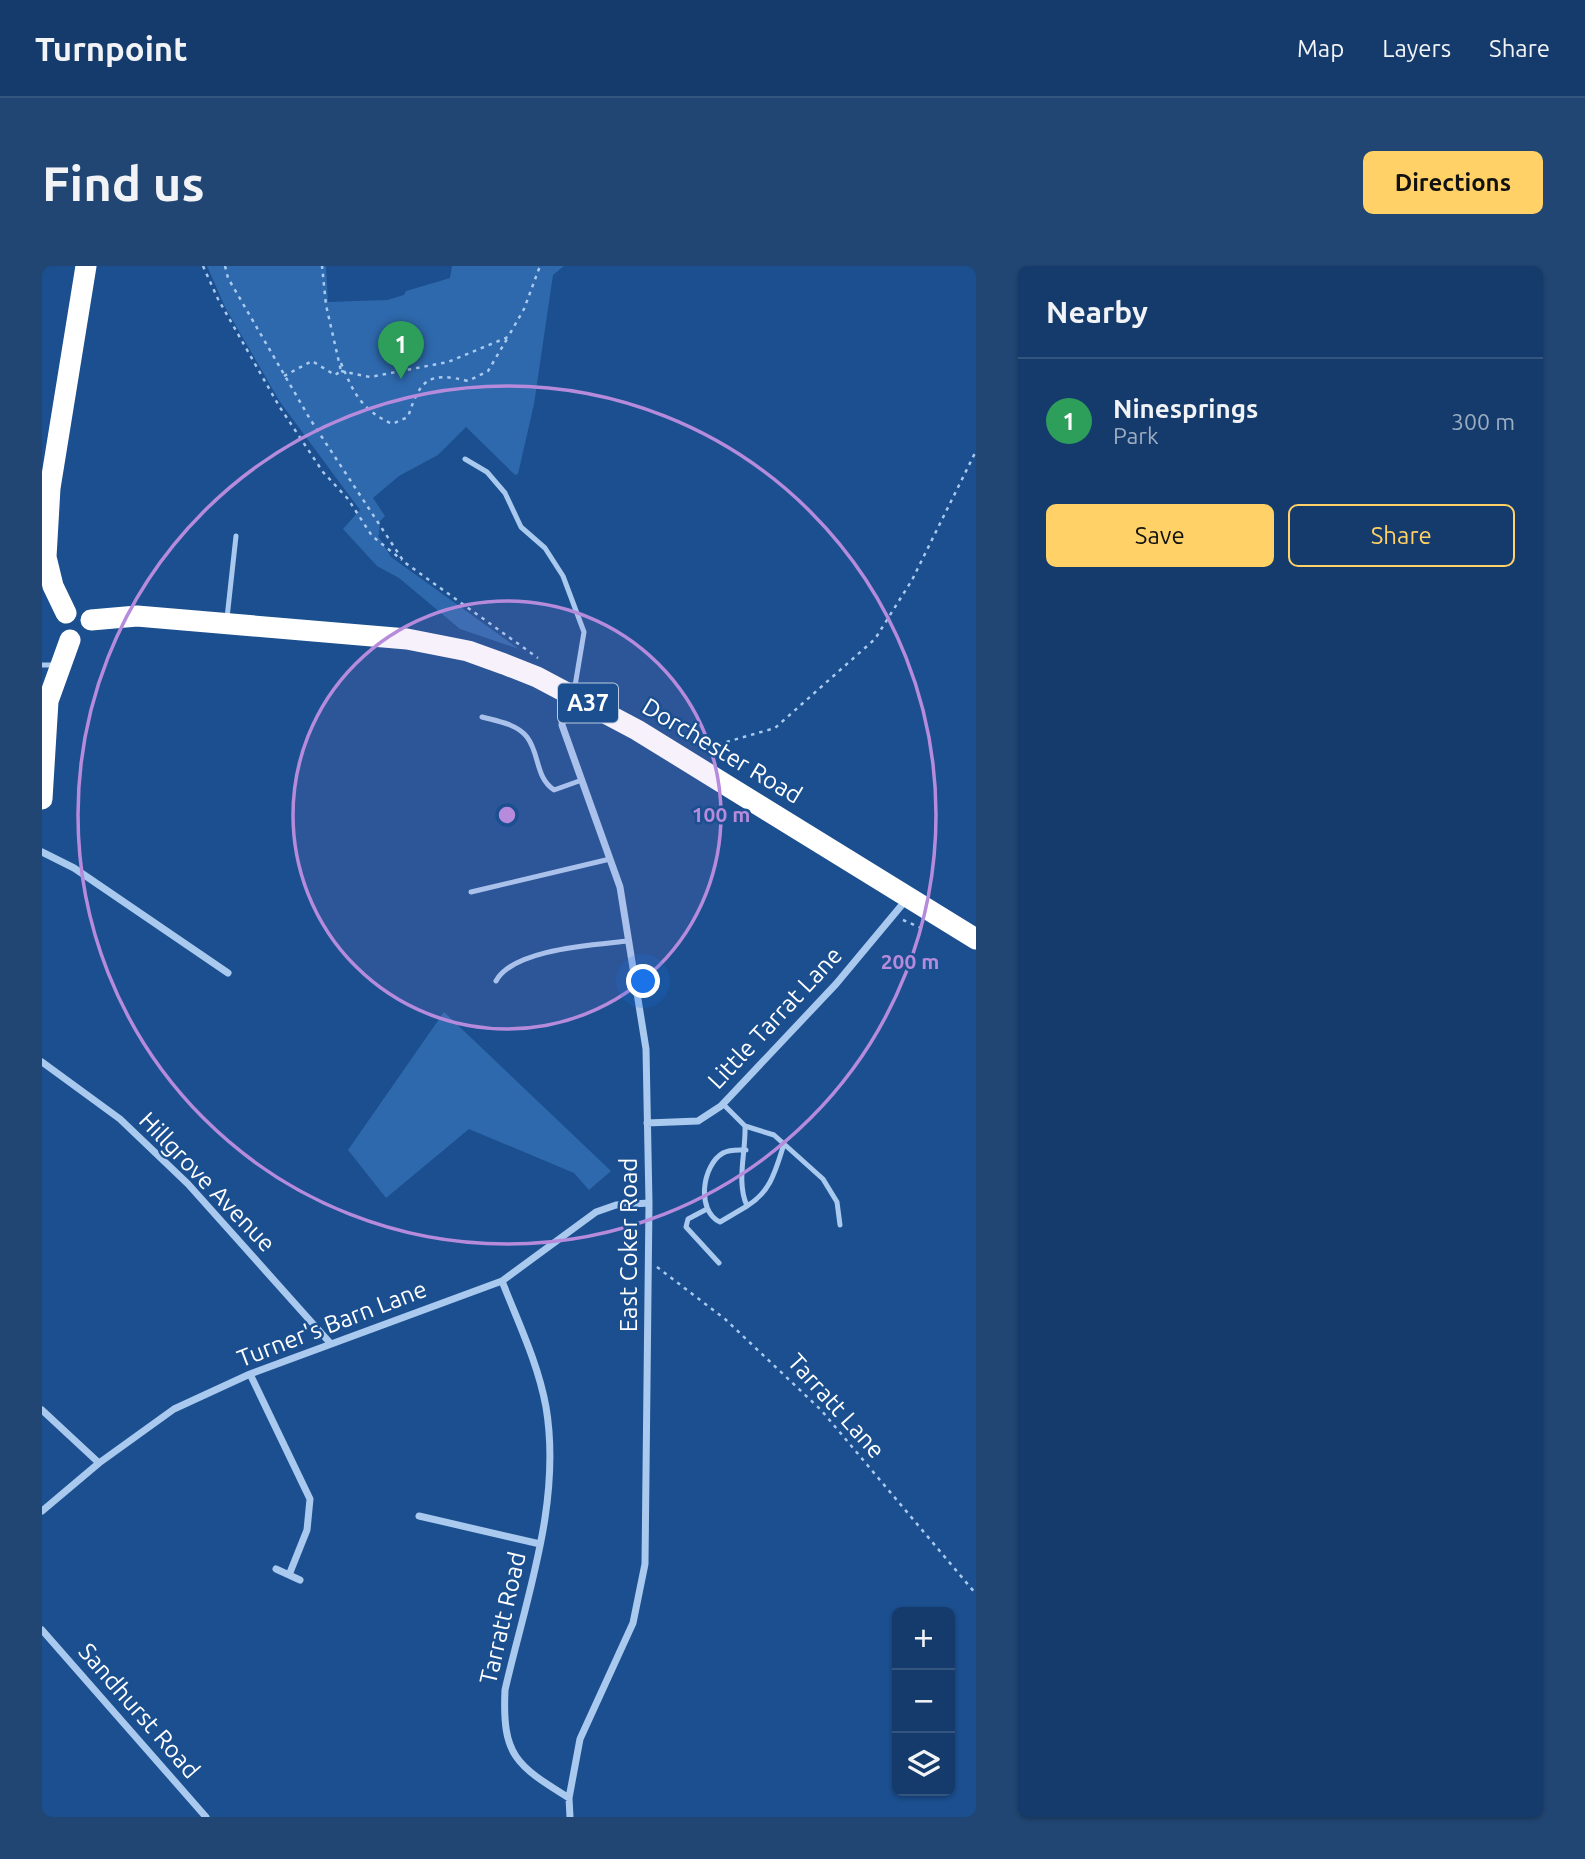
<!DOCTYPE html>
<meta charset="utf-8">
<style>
body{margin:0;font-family:Ubuntu,sans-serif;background:#214673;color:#f1f3f6}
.controls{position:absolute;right:21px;bottom:21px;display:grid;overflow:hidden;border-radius:10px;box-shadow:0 2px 5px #0004}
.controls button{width:63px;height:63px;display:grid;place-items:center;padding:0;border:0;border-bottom:2px solid #33557e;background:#143b6b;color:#f1f3f6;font:35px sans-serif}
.you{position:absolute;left:602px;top:716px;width:24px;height:24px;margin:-18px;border:5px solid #fff;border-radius:50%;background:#1a73e8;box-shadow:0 0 0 10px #1a73e833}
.badge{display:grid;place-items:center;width:46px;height:46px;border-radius:50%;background:#ffd166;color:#fff;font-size:23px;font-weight:700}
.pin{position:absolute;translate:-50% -58px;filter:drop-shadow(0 2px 4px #0008)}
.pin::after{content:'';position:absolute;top:37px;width:24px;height:21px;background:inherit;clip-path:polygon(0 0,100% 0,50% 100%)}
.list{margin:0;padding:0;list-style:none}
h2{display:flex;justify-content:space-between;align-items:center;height:91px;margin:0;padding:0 28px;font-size:30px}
h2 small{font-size:23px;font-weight:400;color:#9dadc1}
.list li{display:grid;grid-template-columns:46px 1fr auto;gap:21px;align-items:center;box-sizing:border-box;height:126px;padding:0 28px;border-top:2px solid #33557e}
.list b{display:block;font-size:26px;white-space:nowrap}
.list p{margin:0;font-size:23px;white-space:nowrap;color:#9dadc1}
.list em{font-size:23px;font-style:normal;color:#9dadc1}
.actions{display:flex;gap:14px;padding:21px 28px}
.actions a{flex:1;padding:16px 0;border:2px solid #ffd166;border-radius:10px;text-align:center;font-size:24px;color:#ffd166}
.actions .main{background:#ffd166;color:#111}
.icon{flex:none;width:38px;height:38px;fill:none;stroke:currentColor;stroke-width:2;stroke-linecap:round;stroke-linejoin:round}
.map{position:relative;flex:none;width:934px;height:1551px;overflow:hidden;border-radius:10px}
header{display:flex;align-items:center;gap:42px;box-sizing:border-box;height:98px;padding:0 35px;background:#143b6b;border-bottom:2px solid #33557e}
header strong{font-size:33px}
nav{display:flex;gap:38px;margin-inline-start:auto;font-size:24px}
.intro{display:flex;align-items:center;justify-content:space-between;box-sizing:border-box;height:168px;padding:0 42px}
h1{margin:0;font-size:49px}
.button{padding:18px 32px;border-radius:10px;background:#ffd166;color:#111;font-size:24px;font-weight:700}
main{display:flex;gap:42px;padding:0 42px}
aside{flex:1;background:#143b6b;border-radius:10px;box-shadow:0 2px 5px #0004}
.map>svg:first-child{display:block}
.green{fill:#2e69ad}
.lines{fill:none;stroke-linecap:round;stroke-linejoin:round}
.path{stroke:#a9c9ee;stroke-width:2.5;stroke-dasharray:3.5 5;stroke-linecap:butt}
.lane{stroke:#a9c9ee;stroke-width:5}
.street{stroke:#a9c9ee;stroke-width:7}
.highway{stroke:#fff;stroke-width:21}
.ring{fill:none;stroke:#b68bdc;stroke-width:3.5}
.labels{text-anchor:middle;stroke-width:5;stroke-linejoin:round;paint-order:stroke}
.shield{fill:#1b4f8f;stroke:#bbcadd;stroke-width:2}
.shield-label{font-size:23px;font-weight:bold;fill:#fff}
.street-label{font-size:24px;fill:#fff;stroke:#1b4f8f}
.centre{fill:#b68bdc;stroke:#1b4f8f;stroke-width:3.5}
.ring-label{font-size:21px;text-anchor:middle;font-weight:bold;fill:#b68bdc;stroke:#1b4f8f;stroke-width:5;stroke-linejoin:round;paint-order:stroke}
</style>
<header>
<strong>Turnpoint</strong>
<nav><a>Map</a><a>Layers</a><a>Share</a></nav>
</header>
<div class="intro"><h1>Find us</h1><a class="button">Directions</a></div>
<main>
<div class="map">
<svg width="934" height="1551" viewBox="0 0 934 1551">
<rect width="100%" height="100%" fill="#1b4f8f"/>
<path class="green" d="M 165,0 L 284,0 L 286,36 L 345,34 L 362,29 L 364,25 L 408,12 L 410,0 L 522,0 L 511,9 L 492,138 L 476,208 L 473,209 L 424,161 L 396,189 L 357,210 L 331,232 L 343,250 L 338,255 L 337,270 L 335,268 L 349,291 L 477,383 L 418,363 L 357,312 L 335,300 L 301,263 L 318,244 L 238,136 L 183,41 Z
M 402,746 L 569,905 L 547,924 L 532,907 L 427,863 L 344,932 L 306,884 Z"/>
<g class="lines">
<path class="path" d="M 161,0 L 176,33 L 237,140 L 281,206 L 306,233 L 330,270 L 360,294
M 183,0 L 186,12 L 268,153 L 362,296 L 496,392
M 299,97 C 312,128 319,143 350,158 L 366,151 C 378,114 386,105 426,115 L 446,105 L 465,73
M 299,105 L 328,111 L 406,96 L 466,71 L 482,43 L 498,0
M 242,110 L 270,95 L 293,109 L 299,105 L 284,39 L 280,0
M 660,483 L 733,462 L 833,373 L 870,314 L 934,185
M 861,654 L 884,664
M 615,1001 L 683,1053 L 779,1144 L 934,1328"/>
<path class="lane" d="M 423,193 L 445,206 L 463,227 L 479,261 L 503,282 L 521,310 L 542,366 L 532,426
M 185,352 L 194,270
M 0,399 L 15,399
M 440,451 C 455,455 475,458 485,471 C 498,488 493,511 512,524 L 540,514
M 429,626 L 568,593
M 454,715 C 471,683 552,679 586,675
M 681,838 L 703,860 L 732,869 L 781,913 L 795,936 L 798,959
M 703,860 C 704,887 694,915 705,940 C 729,926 734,903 742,878
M 704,884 C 696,884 688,883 681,887 C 660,899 654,945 678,956 L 705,940
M 665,943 L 646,953 L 644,961 L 677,997"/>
<path class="street" d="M 522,430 L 520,459 L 578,621 L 604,783 L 607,937 L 603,1298 L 591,1357 L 538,1473 L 527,1532 L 528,1551
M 0,586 L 32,602 L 186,707
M 0,796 L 78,853 L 146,918 L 289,1078
M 605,857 L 656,855 L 679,840 L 794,718 L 864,634
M 460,1015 C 476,1056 496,1097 504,1141 C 520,1236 484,1332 463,1424 C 460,1490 474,1499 527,1532
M 208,1108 L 268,1233 L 265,1264 L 247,1309
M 0,1144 L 57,1197
M 0,1245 L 57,1197 L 132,1143 L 208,1108 L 460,1015 L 554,946 L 574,939 L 607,937
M 377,1250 L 498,1278
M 234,1303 L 258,1314
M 0,1364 L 164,1551"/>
<path class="highway" d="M 24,347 L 11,320 L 4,291 L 8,222 L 44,0
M 49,354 L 95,350 L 365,373 L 426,385 L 462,398 L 495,411 L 595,464 L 934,673
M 0,533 L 6,435 L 28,374"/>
</g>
<circle cx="465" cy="549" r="214" fill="#b68bdc" fill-opacity=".12"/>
<g class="ring">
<circle cx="465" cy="549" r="214"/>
<circle cx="465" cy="549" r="429"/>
</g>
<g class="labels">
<rect class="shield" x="516" y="417.5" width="60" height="39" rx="5"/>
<g class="shield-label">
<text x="546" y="445">A37</text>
</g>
<g class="street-label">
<text transform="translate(680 485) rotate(31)" y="8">Dorchester Road</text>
<text transform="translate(733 752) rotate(-47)" y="8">Little Tarrat Lane</text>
<text transform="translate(165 916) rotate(46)" y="8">Hillgrove Avenue</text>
<text transform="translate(587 979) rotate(-90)" y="8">East Coker Road</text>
<text transform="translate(290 1058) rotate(-21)" y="8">Turner's Barn Lane</text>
<text transform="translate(794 1140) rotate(48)" y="8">Tarratt Lane</text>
<text transform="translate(461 1352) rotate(-77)" y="8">Tarratt Road</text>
<text transform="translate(97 1445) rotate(49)" y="8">Sandhurst Road</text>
</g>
</g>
<circle cx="465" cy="549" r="10" class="centre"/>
<g class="ring-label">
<text x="679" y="556">100 m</text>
<text x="868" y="703">200 m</text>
</g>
</svg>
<div class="controls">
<button>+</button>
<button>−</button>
<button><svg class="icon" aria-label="layers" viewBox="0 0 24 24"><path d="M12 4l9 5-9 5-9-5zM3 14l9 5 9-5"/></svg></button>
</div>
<div class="you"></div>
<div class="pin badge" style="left:359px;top:113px;background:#2e9e5b">1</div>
</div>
<aside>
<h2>Nearby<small></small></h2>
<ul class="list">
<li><span class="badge" style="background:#2e9e5b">1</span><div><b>Ninesprings</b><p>Park</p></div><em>300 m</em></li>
</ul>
<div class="actions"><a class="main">Save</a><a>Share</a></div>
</aside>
</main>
